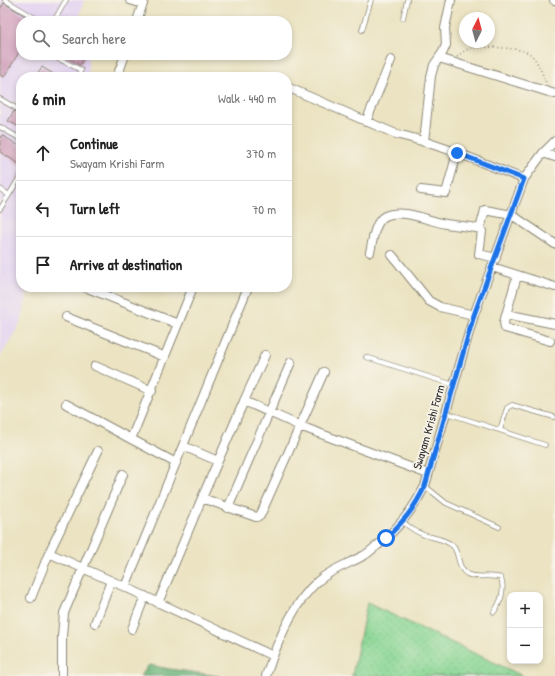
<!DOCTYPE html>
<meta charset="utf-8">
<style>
body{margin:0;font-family:"Patrick Hand",sans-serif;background:#f2f2f2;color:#222}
.controls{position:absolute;right:12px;bottom:12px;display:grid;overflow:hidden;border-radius:8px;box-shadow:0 2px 6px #0003}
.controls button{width:36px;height:36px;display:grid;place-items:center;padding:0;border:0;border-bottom:1px solid #e0e0e0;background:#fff;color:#222;font:20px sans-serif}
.compass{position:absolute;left:459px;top:12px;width:36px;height:36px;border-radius:50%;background:#fff;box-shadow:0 2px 6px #0003;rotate:6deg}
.stop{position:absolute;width:12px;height:12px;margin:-9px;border:3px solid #1a73e8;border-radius:50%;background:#fff}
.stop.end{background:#1a73e8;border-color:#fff;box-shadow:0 1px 4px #0008}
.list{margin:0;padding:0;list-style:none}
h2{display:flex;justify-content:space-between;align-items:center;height:52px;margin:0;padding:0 16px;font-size:17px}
h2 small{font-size:13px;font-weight:400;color:#767676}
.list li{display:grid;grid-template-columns:26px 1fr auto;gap:12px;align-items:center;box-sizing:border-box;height:56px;padding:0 16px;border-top:1px solid #e0e0e0}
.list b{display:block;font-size:15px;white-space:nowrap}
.list p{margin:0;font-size:13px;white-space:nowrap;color:#767676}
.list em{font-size:13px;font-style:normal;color:#767676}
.icon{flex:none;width:22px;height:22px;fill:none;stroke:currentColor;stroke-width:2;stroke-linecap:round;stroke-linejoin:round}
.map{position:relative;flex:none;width:555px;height:676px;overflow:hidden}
.search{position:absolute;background:#fff;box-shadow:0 2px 6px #0003;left:16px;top:16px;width:276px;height:44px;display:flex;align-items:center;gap:10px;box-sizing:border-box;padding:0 14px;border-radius:16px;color:#767676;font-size:15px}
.panel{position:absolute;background:#fff;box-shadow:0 2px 6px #0003;left:16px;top:72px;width:276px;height:220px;border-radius:16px}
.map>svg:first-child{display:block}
.built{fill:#e3d3f2}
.grass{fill:url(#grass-dots);stroke:#5b8160}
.forest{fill:url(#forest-crowns);stroke:#4e7254}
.building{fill:#cf9bba}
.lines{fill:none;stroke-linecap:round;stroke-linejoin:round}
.lane-casing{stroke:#8b8776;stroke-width:5.5}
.street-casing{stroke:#8b8776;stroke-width:10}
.path{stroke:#8b8776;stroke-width:1.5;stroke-dasharray:1 3;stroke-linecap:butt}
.lane{stroke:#fff;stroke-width:4}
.street{stroke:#fff;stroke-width:8}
.route{stroke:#1a73e8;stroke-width:5}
.labels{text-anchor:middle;stroke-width:3.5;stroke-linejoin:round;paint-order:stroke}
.street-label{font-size:12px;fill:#2b2b2b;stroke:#f7f3e8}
</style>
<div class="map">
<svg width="555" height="676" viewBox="0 0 555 676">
<defs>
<pattern id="grass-dots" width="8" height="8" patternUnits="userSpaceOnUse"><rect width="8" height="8" fill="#8bd795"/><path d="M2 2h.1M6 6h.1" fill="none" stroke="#78b981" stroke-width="1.8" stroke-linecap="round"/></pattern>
<pattern id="forest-crowns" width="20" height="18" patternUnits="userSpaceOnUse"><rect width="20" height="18" fill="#70b87e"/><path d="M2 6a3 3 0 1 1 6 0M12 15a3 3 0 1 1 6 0" fill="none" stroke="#5c9667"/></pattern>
</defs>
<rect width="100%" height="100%" fill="#f7f3e8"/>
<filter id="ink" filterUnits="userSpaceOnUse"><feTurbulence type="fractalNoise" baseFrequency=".025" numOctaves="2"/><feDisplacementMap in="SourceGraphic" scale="8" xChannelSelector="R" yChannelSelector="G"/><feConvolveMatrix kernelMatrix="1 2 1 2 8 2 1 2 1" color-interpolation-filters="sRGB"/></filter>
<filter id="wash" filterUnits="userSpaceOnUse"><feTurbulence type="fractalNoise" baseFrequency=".012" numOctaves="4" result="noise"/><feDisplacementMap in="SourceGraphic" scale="16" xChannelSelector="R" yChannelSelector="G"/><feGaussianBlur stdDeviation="0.9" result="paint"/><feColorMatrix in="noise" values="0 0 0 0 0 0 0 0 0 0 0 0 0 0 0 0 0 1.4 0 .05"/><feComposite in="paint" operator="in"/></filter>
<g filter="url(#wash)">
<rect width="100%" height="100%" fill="#ebe3c1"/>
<path class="built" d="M 0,0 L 84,0 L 78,21 L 21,21 L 21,55 L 88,55 L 88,77 L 21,77 L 21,287 L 29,287 L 21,322 L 0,357 Z"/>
<path class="grass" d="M 367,603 L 523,676 L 352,676 Z"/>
<path class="forest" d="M 149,665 L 170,669 L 219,676 L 140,676 Z"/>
<g id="blocks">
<path class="building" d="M 4,3 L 33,21 L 21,21 L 21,49 L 4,77 L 0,75 L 0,9 Z
M 63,55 L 86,55 L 80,65 Z
M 42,67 L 58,77 L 35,77 Z
M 14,111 L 21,114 L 21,128 L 8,121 Z
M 2,135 L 21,147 L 21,165 L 0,152 L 0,139 Z"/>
</g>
</g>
<g filter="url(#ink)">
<use href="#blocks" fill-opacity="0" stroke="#8b8776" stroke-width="1"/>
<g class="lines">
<g class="lane-casing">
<path id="lane" d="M 5,0 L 40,21
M 403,18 L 407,0
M 54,21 L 66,0
M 362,30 L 371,0
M 51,55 L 81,70 L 77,77
M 0,99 L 21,111
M 0,127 L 21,139
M 0,189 L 9,195 L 21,175
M 0,209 L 9,195
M 366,357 L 454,385
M 447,413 L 545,445
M 500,430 L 507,408 L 512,405 L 554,417
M 425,486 L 446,503 L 499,527
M 403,522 C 409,527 416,532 424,535 C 433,538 446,539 453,546 C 460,554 457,568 467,574 C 477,579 490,574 501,578 C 505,590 501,602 494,612"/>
</g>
<g class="street-casing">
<path id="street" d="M 130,0 L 143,4
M 554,0 L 555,0
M 137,21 L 144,0
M 439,58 L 555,94
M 117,77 L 125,55
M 287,87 L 396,134 C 440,144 482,163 524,179
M 366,122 L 391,60
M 424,142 L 431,76 L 434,65 L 443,52 L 446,45 L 445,28 L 451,0
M 543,153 L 555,157
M 421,190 L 446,193 L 457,153
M 480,229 L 485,210 L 512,215 L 555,244
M 370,252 C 373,241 374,222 385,216 C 402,208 429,221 446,224 C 457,226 469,226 480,229 L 482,231 L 479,254 L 496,258
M 392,255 L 429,301 L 440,307 L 474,315
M 492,267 L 555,287
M 517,276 L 504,322 L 505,328 L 550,341
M 85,287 L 178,324 L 131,439 L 176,463
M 248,287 L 125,587 L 273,656
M 506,314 L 555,324
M 66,317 L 165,357
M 178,324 L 193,287
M 95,366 L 152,391
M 244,401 L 265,355
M 66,404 L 131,439
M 183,446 L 218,461
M 202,498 L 256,517 L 260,516 L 324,372
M 228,508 L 291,362
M 49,553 L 125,587
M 31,598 L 49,553 L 98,451
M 158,603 L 202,498 L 244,401 L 300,426 L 428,474
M 95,623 L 111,581
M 132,629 L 145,596
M 62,676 L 62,636 L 64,613 L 83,568 L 123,474
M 266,676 C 276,645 293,603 318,581 C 332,569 348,564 363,556 C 369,553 373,548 378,545 C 399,528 413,510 425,486 L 474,315 L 524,179 L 543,153 L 555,141"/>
</g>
<path class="path" d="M 457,57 C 462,52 467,49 473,48 C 484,46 521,48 529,53 C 538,60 542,73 546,83"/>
<use href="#lane" class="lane"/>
<use href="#street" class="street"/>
</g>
</g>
<g class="lines" filter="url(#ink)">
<path class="route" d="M 386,538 C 404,521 414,509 425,486 L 474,315 L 524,179 L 457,153"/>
</g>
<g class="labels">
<g class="street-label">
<text transform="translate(429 427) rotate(-74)" y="4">Swayam Krishi Farm</text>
</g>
</g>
</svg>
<div class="controls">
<button>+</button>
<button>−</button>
</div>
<svg class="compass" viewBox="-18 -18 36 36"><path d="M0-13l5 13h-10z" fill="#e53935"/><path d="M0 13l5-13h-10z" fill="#767676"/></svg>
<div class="stop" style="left:386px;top:538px"></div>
<div class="stop end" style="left:457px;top:153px"></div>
<div class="search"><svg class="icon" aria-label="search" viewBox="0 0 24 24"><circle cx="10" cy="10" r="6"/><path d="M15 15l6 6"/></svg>Search here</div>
<section class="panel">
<h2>6 min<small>Walk · 440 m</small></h2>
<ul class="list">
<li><svg class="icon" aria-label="ahead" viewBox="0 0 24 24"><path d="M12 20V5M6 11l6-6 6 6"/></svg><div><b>Continue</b><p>Swayam Krishi Farm</p></div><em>370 m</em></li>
<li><svg class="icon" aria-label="left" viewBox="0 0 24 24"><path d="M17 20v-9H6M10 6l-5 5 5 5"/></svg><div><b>Turn left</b></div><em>70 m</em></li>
<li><svg class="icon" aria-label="arrive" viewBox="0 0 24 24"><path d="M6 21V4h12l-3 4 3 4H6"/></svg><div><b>Arrive at destination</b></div></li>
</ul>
</section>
</div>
